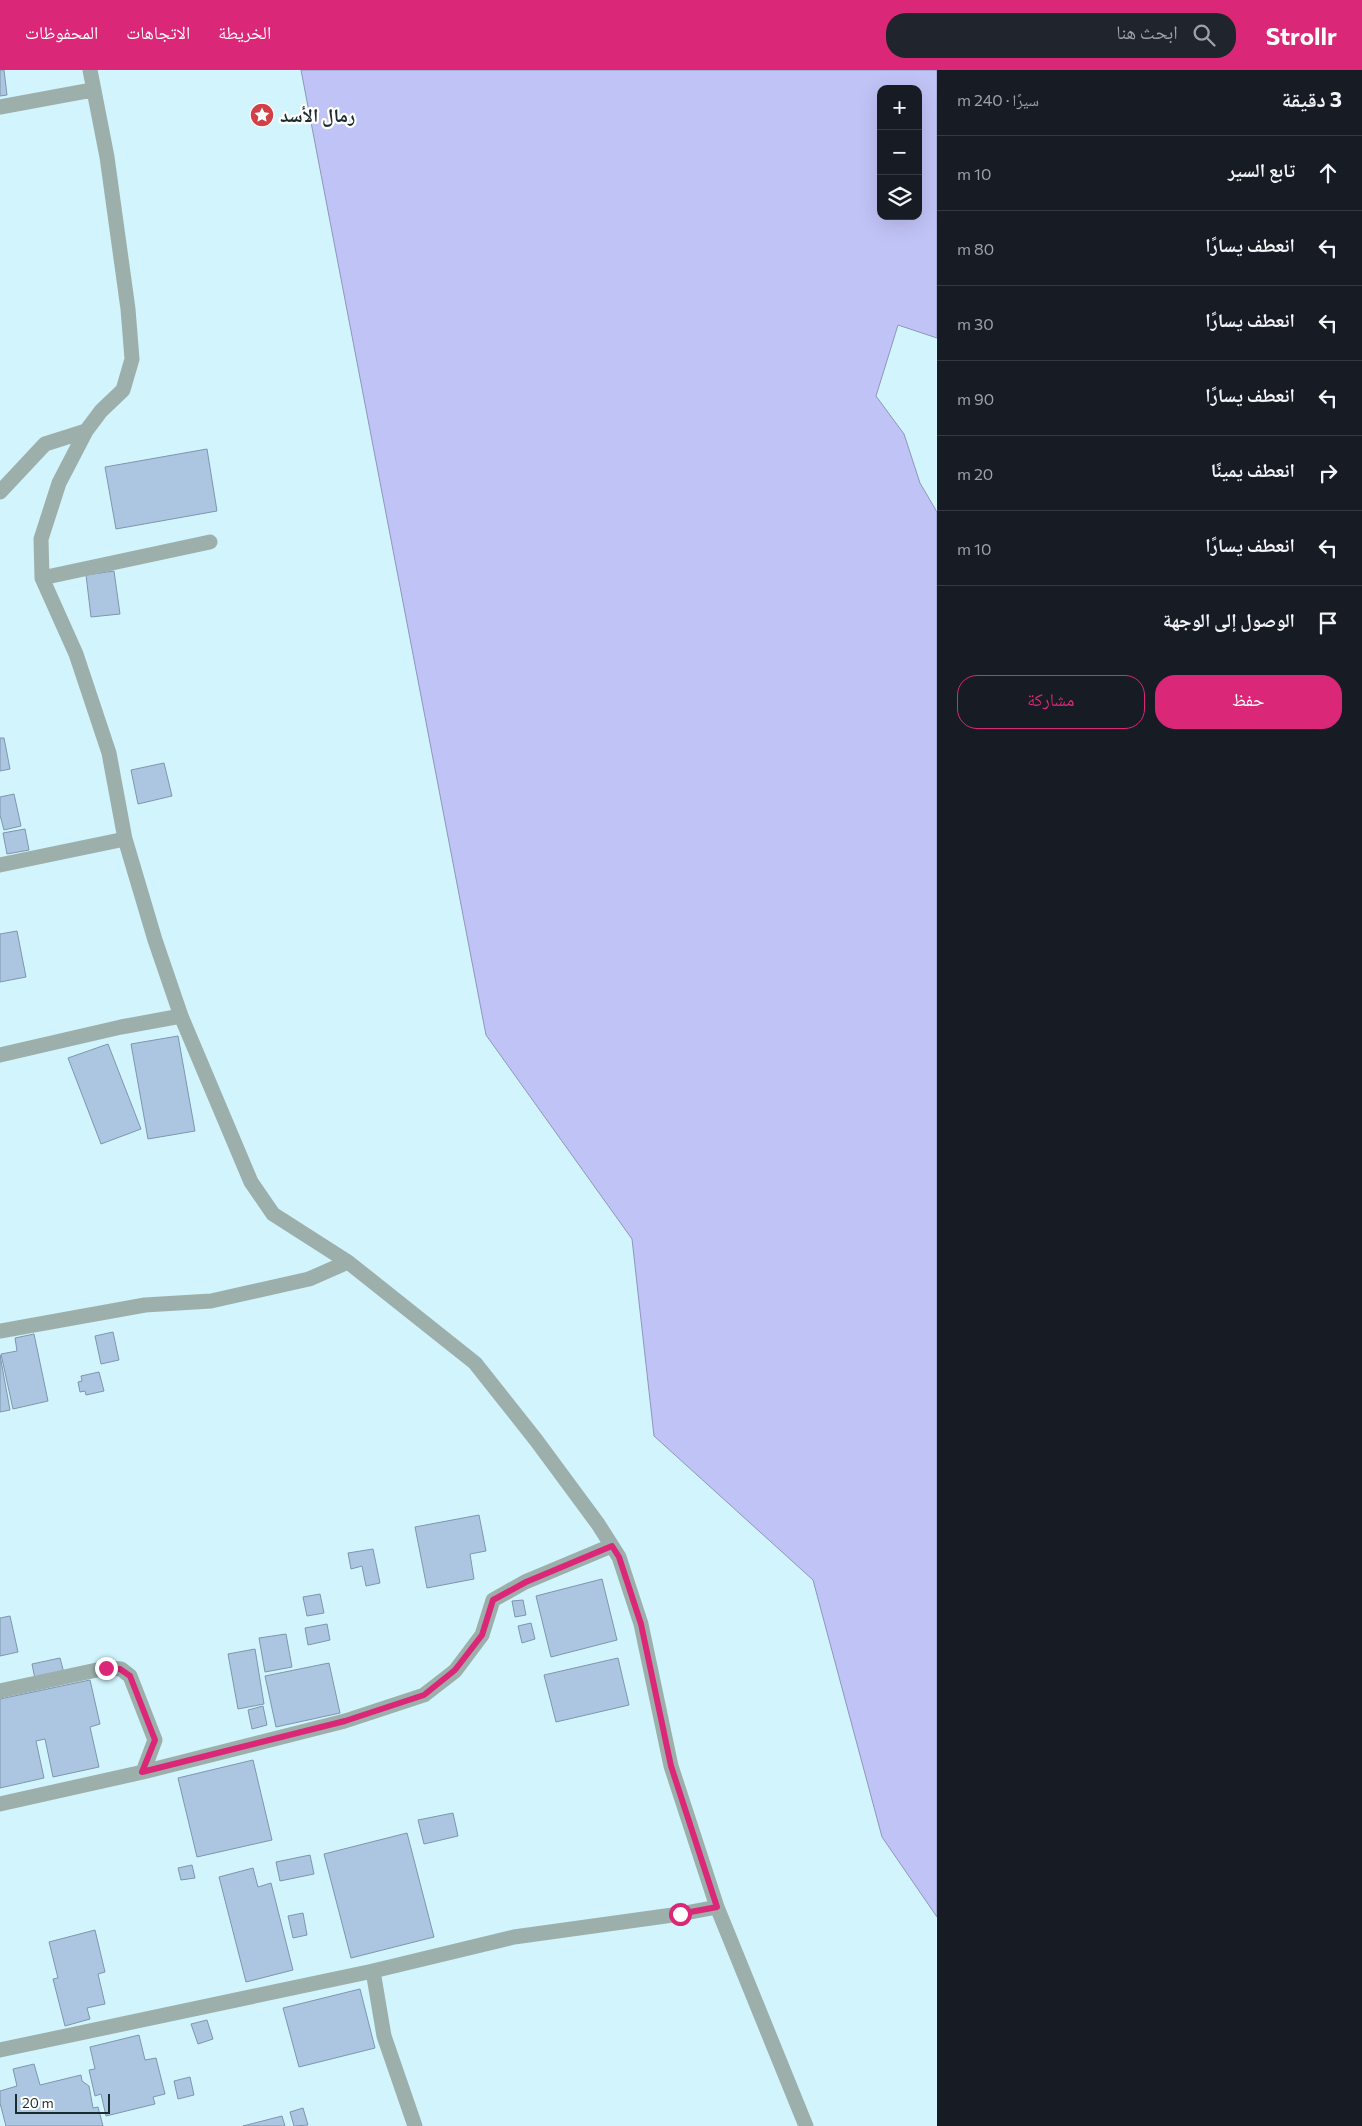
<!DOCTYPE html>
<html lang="ar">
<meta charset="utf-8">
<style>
body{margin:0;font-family:Commissioner,"Noto Naskh Arabic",sans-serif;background:#20242c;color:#f1f3f6;direction:rtl}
.controls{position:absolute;right:15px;top:15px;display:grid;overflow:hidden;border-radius:10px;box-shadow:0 5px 20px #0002}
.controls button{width:45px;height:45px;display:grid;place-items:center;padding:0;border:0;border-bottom:1px solid #363941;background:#171b24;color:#f1f3f6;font:25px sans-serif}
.scale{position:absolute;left:15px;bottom:12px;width:95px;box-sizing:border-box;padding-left:5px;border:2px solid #1b2c30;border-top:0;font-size:14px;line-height:18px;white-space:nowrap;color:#1b2c30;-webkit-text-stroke:4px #fff;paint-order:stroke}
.stop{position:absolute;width:15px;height:15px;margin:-11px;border:4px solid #db2777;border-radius:50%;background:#fff}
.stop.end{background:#db2777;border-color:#fff;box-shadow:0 1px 5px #0008}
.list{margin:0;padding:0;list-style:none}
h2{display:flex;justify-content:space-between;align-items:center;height:65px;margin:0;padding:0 20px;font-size:21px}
h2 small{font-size:16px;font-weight:400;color:#9ea1a6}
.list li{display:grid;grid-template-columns:32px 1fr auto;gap:15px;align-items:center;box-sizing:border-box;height:75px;padding:0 20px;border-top:1px solid #363941}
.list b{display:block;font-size:19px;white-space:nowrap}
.list em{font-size:16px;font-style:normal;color:#9ea1a6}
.actions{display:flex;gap:10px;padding:15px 20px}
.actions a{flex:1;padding:11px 0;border:1px solid #db2777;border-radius:20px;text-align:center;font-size:18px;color:#db2777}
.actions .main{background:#db2777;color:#fff}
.icon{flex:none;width:28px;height:28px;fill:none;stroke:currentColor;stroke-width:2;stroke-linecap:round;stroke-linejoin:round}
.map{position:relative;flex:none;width:937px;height:2056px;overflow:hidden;direction:ltr}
header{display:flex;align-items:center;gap:30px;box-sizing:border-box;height:70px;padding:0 25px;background:#db2777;color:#fff}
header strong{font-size:24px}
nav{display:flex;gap:28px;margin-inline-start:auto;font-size:18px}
.search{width:350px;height:45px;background:#20242c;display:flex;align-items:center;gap:12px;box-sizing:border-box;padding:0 18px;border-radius:20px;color:#9ea1a6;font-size:19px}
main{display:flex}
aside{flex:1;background:#171b24}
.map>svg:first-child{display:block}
.water{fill:#c0c3f6;stroke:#8e96bb;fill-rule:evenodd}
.building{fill:#acc6e1;stroke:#7c96af}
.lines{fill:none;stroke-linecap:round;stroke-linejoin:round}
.minor{stroke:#9dafab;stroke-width:15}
.route{stroke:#db2777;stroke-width:6}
.labels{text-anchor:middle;stroke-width:4.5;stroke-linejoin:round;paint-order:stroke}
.poi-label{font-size:19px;font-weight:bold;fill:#1b2c30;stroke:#fff;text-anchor:start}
</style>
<header>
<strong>Strollr</strong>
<div class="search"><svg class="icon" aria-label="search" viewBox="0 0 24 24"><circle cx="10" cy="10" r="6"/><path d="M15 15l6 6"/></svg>ابحث هنا</div>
<nav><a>الخريطة</a><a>الاتجاهات</a><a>المحفوظات</a></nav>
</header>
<main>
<aside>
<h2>3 دقيقة<small>سيرًا · 240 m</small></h2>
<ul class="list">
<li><svg class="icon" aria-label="ahead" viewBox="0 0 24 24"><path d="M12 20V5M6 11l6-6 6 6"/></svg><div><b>تابع السير</b></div><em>10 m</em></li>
<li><svg class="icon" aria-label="left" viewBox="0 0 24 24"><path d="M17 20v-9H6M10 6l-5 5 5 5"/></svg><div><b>انعطف يسارًا</b></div><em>80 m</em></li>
<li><svg class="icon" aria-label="left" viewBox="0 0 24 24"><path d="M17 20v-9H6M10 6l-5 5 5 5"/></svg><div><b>انعطف يسارًا</b></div><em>30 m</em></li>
<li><svg class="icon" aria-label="left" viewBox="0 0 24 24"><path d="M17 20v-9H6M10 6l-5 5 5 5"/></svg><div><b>انعطف يسارًا</b></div><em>90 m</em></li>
<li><svg class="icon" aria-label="right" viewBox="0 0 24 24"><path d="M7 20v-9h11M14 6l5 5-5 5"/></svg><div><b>انعطف يمينًا</b></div><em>20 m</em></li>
<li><svg class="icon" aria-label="left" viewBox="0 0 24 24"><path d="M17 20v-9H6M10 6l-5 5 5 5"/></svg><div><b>انعطف يسارًا</b></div><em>10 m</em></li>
<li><svg class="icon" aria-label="arrive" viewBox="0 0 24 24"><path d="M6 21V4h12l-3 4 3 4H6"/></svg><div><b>الوصول إلى الوجهة</b></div></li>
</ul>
<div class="actions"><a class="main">حفظ</a><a>مشاركة</a></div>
</aside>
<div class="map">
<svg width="937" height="2056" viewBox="0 0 937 2056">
<rect width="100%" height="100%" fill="#d2f4fd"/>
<path class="water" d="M 301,0 L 937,0 L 937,268 L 898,255 L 876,326 L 904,364 L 920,413 L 937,442 L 937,1847 L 882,1767 L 813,1510 L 654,1366 L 632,1169 L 486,965 ZM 881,19 L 918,19 L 918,146 L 881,146 Z"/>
<path class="building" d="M 0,0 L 4,0 L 7,25 L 0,26 Z
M 207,379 L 217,441 L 116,459 L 105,397 Z
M 114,501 L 120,544 L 91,547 L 86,505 Z
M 0,668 L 4,668 L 10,699 L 0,701 Z
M 164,693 L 172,726 L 138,734 L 131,700 Z
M 14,724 L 21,756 L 4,760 L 0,745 L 0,727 Z
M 25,759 L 29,780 L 7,784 L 3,763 Z
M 17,861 L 26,907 L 0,912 L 0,864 Z
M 178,966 L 195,1061 L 148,1069 L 131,974 Z
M 108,974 L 141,1059 L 101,1074 L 68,988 Z
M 113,1262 L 119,1290 L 101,1294 L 95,1266 Z
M 34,1264 L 48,1331 L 13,1339 L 1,1284 L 17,1281 L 15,1268 Z
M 0,1285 L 10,1340 L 0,1342 Z
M 99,1302 L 104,1321 L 86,1325 L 85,1321 L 80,1322 L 78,1312 L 82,1311 L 81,1306 Z
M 479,1445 L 486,1481 L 470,1484 L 474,1509 L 427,1518 L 415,1457 Z
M 373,1479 L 380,1513 L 366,1516 L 362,1496 L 351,1499 L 348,1483 Z
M 602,1509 L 617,1570 L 551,1587 L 536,1526 Z
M 320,1524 L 324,1543 L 307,1546 L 303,1527 Z
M 523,1530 L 526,1545 L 515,1547 L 512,1531 Z
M 10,1546 L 18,1582 L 0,1586 L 0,1548 Z
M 531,1553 L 535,1569 L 522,1573 L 518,1556 Z
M 327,1554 L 330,1570 L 308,1575 L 305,1558 Z
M 286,1564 L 292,1597 L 265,1602 L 259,1568 Z
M 255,1579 L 264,1634 L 238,1639 L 228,1584 Z
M 60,1588 L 64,1603 L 35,1609 L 32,1594 Z
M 618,1588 L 629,1635 L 556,1652 L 544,1605 Z
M 329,1593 L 340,1643 L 276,1657 L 265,1606 Z
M 90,1610 L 100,1654 L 90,1657 L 99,1697 L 53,1707 L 45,1669 L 36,1671 L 44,1708 L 0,1718 L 0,1629 Z
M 263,1636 L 267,1655 L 252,1659 L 248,1640 Z
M 253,1690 L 272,1770 L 197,1787 L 178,1708 Z
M 453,1743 L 458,1766 L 424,1774 L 418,1750 Z
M 407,1763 L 434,1867 L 351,1888 L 324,1784 Z
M 310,1785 L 314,1804 L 280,1811 L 276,1792 Z
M 192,1795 L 195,1808 L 181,1810 L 178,1798 Z
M 253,1798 L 258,1817 L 271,1813 L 293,1900 L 246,1912 L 219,1807 Z
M 303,1843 L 307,1865 L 293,1868 L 288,1846 Z
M 95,1860 L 105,1902 L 98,1904 L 105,1934 L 87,1938 L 90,1949 L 65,1956 L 53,1909 L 58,1908 L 49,1872 Z
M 360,1919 L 375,1978 L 299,1997 L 283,1938 Z
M 207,1950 L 213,1969 L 198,1974 L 191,1954 Z
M 139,1965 L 145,1990 L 156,1988 L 165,2024 L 153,2027 L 155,2034 L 106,2046 L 101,2024 L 95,2026 L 89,2000 L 95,1999 L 90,1977 Z
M 34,1994 L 40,2015 L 81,2005 L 82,2011 L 89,2016 L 93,2038 L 98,2037 L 103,2056 L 6,2056 L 0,2033 L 0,2021 L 17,2016 L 13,1999 Z
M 190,2007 L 194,2025 L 178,2029 L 174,2011 Z
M 303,2038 L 308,2055 L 294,2056 L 290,2042 Z
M 282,2046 L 285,2056 L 243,2056 Z"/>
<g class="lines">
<path class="minor" d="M 90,0 L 107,87 L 128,239 L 132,289 L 123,320 L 101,341 L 86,361 L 59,413 L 41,469 L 42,508 L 76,584 L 109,683 L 125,769 L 155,870 L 181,946 L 251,1112 L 273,1144 L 348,1192 L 475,1293 L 536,1370 L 598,1454 L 619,1487 L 641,1554 L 671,1696 L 717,1837 L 806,2056
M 0,37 L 92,20
M 0,422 L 45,374 L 86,361
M 42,508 L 210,472
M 0,795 L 125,769
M 0,985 L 121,957 L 181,946
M 0,1261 L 145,1235 L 211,1231 L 309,1209 L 348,1192
M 0,1621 L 106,1598 L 121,1599 L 130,1606 L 155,1670 L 143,1702
M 0,1734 L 143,1702 L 345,1651 L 424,1625 L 455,1601 L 482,1565 L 493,1530 L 525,1512 L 611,1476
M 373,1901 L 384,1966 L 415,2056
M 0,1980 L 373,1901 L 514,1867 L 680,1844 L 717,1837"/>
</g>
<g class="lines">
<path class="route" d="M 106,1598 L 120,1599 L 130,1606 L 155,1670 L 142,1702 L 345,1651 L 424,1625 L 455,1600 L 482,1565 L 493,1530 L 526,1512 L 612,1476 L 619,1487 L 641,1554 L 671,1696 L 717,1837 L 680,1844"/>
</g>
<defs>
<g id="sight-disc" transform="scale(1.25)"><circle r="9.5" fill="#d04046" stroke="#fff"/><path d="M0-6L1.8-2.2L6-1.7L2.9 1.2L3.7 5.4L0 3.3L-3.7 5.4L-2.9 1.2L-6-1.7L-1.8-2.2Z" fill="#fff"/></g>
</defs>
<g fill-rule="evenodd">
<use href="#sight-disc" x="262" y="45"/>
</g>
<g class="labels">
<g class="poi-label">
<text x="280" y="52">رمال الأسد</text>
</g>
</g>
</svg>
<div class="controls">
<button>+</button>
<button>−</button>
<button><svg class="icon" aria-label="layers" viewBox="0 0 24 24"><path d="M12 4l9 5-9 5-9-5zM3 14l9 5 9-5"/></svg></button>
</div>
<div class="scale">20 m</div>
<div class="stop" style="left:680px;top:1844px"></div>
<div class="stop end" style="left:106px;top:1598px"></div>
</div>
</main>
